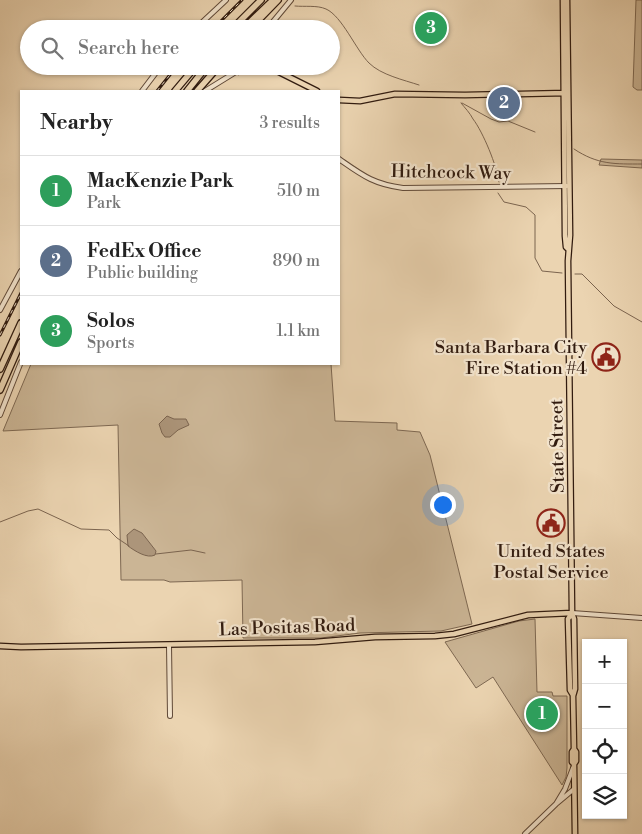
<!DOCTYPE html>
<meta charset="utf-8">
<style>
body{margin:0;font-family:"Libre Bodoni",serif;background:#f6f6f6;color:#222}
.controls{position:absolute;right:15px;bottom:15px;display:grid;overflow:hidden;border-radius:0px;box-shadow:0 1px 4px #0004}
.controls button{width:45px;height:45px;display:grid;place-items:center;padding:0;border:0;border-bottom:1px solid #e0e0e0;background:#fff;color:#222;font:25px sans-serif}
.you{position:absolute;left:442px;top:504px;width:18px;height:18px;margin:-12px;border:4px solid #fff;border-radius:50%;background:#1a73e8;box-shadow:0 0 0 8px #1a73e833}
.badge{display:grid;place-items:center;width:32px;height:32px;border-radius:50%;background:#8f2418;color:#fff;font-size:16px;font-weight:700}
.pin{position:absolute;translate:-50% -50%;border:2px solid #fff;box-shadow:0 1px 5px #0006}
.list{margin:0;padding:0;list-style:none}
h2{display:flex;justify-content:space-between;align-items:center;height:65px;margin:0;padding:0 20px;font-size:21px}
h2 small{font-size:16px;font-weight:400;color:#767676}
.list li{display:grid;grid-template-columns:32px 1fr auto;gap:15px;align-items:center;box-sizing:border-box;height:70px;padding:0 20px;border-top:1px solid #e0e0e0}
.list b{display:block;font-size:19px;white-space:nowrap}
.list p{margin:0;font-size:16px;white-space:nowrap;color:#767676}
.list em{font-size:16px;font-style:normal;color:#767676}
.icon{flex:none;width:28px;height:28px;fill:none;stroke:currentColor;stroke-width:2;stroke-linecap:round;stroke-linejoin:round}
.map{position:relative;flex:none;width:642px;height:834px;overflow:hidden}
.search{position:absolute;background:#fff;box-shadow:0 1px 4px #0004;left:20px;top:20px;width:320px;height:55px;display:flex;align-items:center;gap:12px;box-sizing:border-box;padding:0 18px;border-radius:28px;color:#767676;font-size:19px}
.panel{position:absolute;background:#fff;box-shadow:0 1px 4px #0004;left:20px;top:90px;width:320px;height:275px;border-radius:0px}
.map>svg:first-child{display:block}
.green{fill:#cbb595;stroke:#7e6852}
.water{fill:#ac957a;stroke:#7b644f}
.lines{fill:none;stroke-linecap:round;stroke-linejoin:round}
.stream{stroke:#7b644f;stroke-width:1}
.minor-casing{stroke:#604938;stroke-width:6}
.major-casing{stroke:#311b0f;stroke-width:7}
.highway-casing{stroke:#311b0f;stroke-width:8}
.minor{stroke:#f2e3cc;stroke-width:4}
.major{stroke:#ebd4b1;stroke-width:4.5}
.highway{stroke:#ebd4b1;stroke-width:5.5}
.rail-casing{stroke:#311b0f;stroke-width:3}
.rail{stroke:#f2e3cc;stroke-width:1;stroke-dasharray:4;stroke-linecap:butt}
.labels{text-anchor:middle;stroke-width:4.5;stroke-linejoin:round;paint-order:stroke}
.street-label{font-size:18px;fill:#311b0f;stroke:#f2e3cc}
.poi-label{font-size:18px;fill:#311b0f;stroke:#f2e3cc;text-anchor:end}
</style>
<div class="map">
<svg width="642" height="834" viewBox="0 0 642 834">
<rect width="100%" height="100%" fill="#ebd4b1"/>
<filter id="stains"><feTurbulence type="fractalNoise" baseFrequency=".004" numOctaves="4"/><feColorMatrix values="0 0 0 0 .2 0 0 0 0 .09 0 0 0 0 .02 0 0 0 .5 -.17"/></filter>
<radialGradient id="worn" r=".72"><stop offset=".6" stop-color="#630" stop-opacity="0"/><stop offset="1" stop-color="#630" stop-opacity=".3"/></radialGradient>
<path class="green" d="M 636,0 L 642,0 L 642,90 L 637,90 L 633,87 Z
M 601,159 L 642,160 L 642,168 L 599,165 Z
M 31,364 L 331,364 L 335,421 L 397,423 L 397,430 L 420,432 L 430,455 L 472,624 L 441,631 L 360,633 L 321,638 L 243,638 L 242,580 L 170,582 L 164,580 L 121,580 L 118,425 L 3,431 Z
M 535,619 L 537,692 L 552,692 L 553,696 L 567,696 L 567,768 L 566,777 L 562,785 L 493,677 L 476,688 L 445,642 L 519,621 Z"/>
<path class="water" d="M 167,416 L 174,419 L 186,419 L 189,425 L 178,430 L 170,437 L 165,437 L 162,433 L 159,424 Z
M 134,529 L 142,533 L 156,551 L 155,555 C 147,559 135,551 128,546 L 127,535 Z"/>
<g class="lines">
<path class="stream" d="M 295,6 C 305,7 317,5 326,9 C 342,16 356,50 369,63 C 381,75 404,80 419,85
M 461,103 C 465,108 470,113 473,119 C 483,132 497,166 499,182
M 462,103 L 491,119 L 499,122 L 508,121 L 535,132
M 574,149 C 598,165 615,164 642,164
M 498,193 L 504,202 L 526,207 L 535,215 L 535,258 L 542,271 L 562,273
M 575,274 L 582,274 L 614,306 L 642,322
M 0,522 L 28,511 L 38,509 L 81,529 L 109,530 L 117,538 L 129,546
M 156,554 L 191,550 L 205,553"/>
<g class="minor-casing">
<path id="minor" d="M 195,29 L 226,0
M 267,29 L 291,0
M 142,91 L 161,66
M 205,91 L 239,70
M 339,159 C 362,175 373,184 403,188 L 567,186
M 0,310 L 21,271
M 0,415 L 21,362
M 572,613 L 642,618
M 169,645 L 170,716
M 556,804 L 565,789 L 573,768
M 525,834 L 556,804 L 574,789"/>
</g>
<g class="major-casing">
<path id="major" d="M 563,0 L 565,236 L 566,247 L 568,249
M 567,0 L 570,235 L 568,261 L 572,613 L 574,619 L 575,689 L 573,696 L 574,749 L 572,752 L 572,762 L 574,764
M 267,66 L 317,91
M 339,100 L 360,101 L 395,94 L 465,95 L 567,93
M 572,613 L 568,619 L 570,690 L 573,695
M 0,646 L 21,647 L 315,642 L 375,637 L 435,636 L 454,634 L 528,615 L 572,613
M 574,749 L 576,752 L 576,761 L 574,764 L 575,834"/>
</g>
<g class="highway-casing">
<path id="highway" d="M 232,29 L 261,0
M 243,29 L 273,0
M 250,29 L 278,0
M 238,71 L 240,66
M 175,91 L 196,66
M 187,91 L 207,66
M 197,91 L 219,66
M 0,369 L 21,323
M 0,390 L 21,342"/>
</g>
<use href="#minor" class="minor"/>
<use href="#major" class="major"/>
<use href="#highway" class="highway"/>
<g class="rail-casing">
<path id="rail" d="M 213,29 L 242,0
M 157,91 L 177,66
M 0,335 L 21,293"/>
</g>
<use href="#rail" class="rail"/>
</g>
<defs>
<g id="civic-ring" transform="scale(1.4375)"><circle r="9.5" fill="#f2e3cc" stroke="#8f2418" stroke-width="1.5"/><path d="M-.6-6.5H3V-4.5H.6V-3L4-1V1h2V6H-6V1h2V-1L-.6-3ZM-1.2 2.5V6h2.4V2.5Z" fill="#8f2418"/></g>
</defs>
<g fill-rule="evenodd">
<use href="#civic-ring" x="606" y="357"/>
<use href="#civic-ring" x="551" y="523"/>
</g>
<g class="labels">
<g class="street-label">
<text transform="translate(451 172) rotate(1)" y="6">Hitchcock Way</text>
<text transform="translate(557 446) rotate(-91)" y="6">State Street</text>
<text transform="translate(287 627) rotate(-2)" y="6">Las Positas Road</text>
</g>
<g class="poi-label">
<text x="587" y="353">Santa Barbara City<tspan x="587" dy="21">Fire Station #4</tspan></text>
<text x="551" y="557" text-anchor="middle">United States<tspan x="551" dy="21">Postal Service</tspan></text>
</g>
</g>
<rect width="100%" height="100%" filter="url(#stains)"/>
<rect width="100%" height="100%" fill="url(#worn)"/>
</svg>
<div class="controls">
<button>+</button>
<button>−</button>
<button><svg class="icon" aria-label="locate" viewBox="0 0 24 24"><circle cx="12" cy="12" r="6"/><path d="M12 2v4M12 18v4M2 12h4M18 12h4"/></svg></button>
<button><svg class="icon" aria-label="layers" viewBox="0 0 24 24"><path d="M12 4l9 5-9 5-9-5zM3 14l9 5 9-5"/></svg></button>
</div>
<div class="you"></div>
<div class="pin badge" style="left:542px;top:714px;background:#2e9e5b">1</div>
<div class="pin badge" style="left:504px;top:103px;background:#5c6f8a">2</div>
<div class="pin badge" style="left:431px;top:28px;background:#2e9e5b">3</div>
<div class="search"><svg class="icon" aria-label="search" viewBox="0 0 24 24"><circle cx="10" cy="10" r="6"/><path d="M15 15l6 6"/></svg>Search here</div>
<section class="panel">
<h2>Nearby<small>3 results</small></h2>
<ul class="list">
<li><span class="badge" style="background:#2e9e5b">1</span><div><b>MacKenzie Park</b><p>Park</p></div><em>510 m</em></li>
<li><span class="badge" style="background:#5c6f8a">2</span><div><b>FedEx Office</b><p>Public building</p></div><em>890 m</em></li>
<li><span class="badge" style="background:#2e9e5b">3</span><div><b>Solos</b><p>Sports</p></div><em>1.1 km</em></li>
</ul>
</section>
</div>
